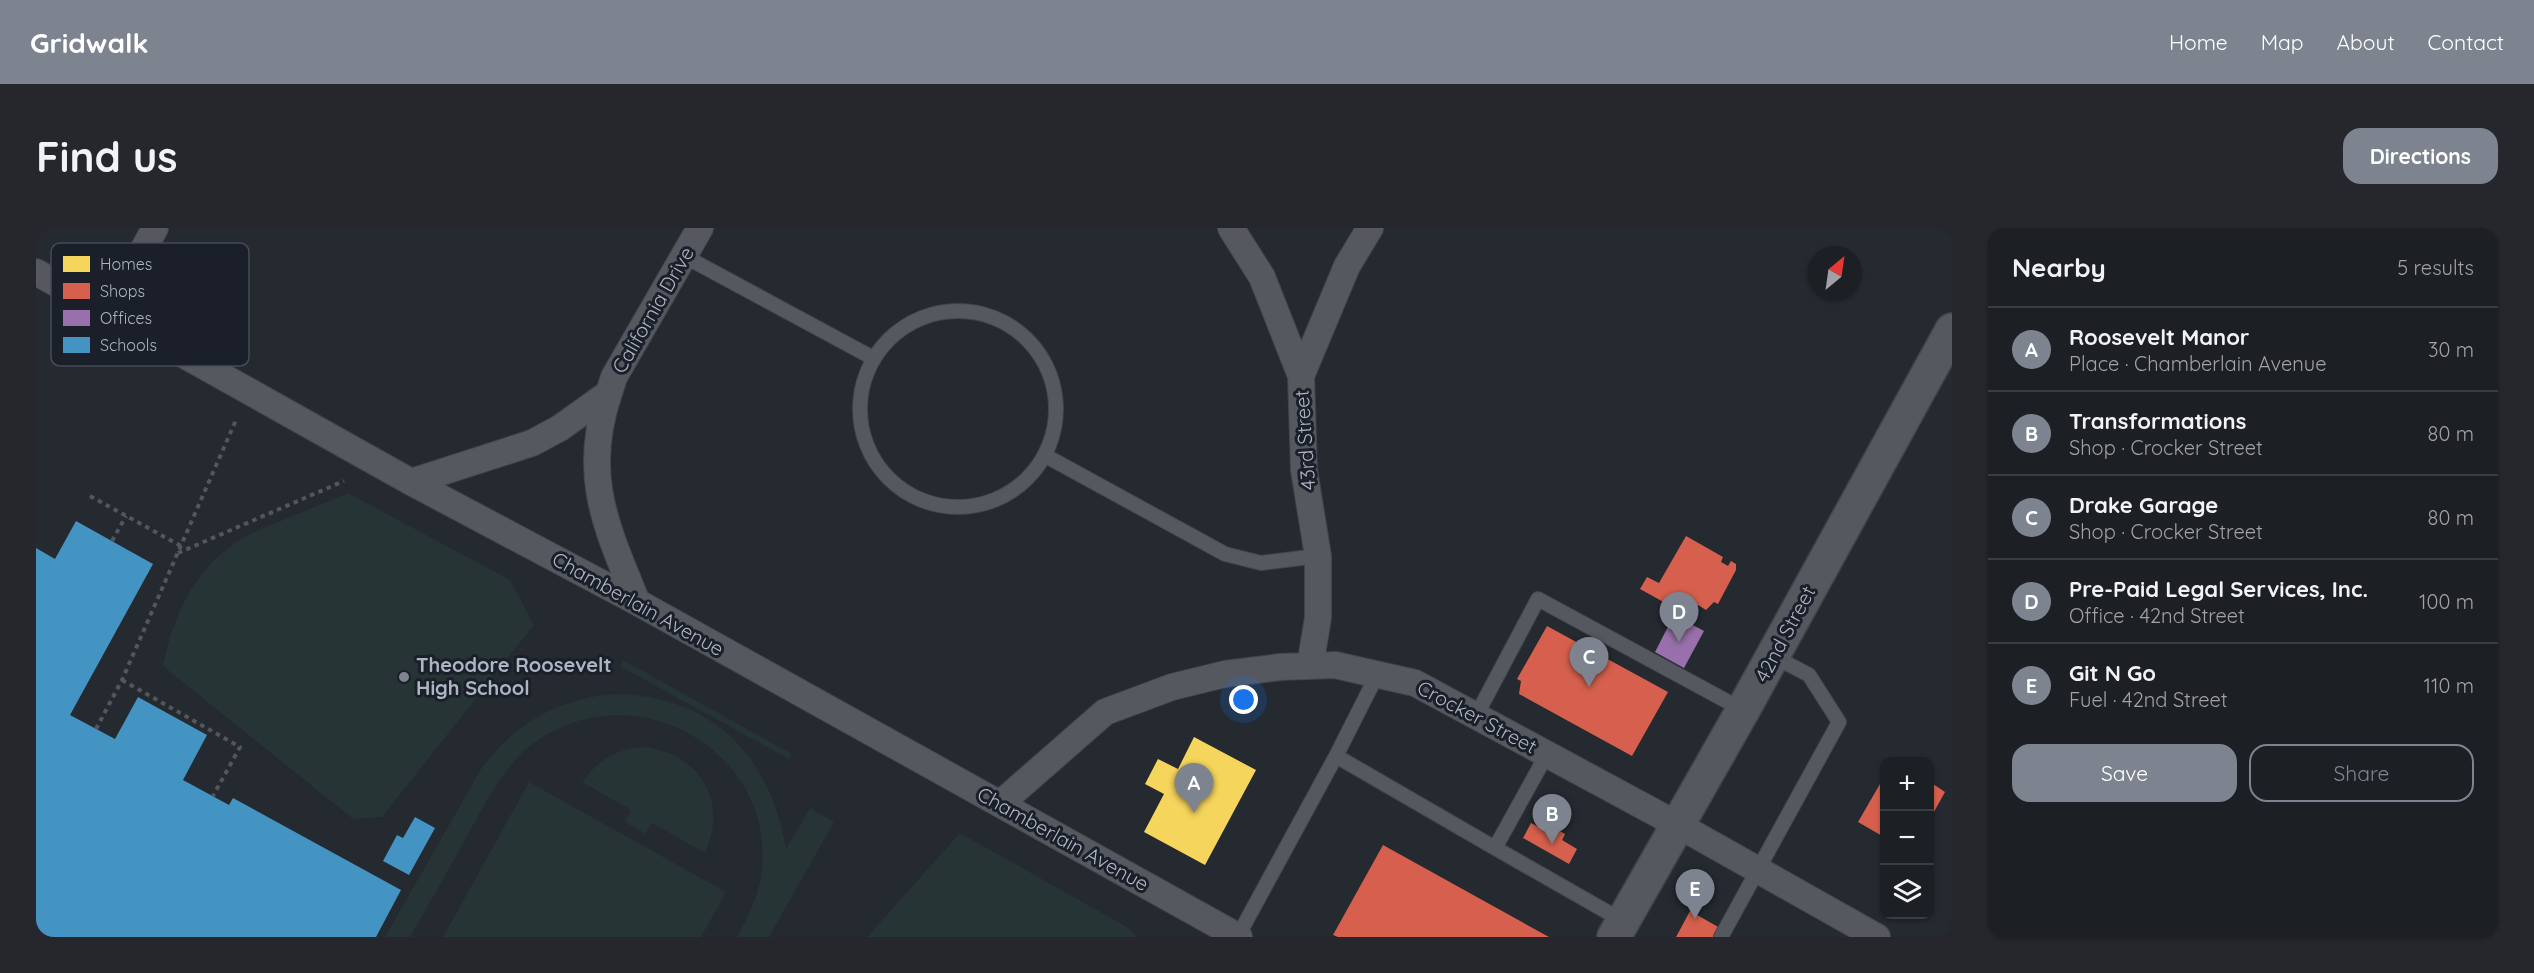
<!DOCTYPE html>
<meta charset="utf-8">
<style>
body{margin:0;font-family:Quicksand,sans-serif;background:#25272c;color:#f1f3f6}
.controls{position:absolute;right:18px;bottom:18px;display:grid;overflow:hidden;border-radius:12px;box-shadow:0 2px 4px #0004}
.controls button{width:54px;height:54px;display:grid;place-items:center;padding:0;border:0;border-bottom:2px solid #3a3d41;background:#1c1f24;color:#f1f3f6;font:30px sans-serif}
.compass{position:absolute;left:1772px;top:18px;width:54px;height:54px;border-radius:50%;background:#1c1f24;box-shadow:0 2px 4px #0004;rotate:29deg}
.you{position:absolute;left:1208px;top:472px;width:21px;height:21px;margin:-15px;border:4px solid #fff;border-radius:50%;background:#1a73e8;box-shadow:0 0 0 9px #1a73e833}
.badge{display:grid;place-items:center;width:39px;height:39px;border-radius:50%;background:#7e848f;color:#fff;font-size:20px;font-weight:700}
.pin{position:absolute;translate:-50% -50px;filter:drop-shadow(0 2px 3px #0008)}
.pin::after{content:'';position:absolute;top:32px;width:21px;height:18px;background:inherit;clip-path:polygon(0 0,100% 0,50% 100%)}
.list{margin:0;padding:0;list-style:none}
h2{display:flex;justify-content:space-between;align-items:center;height:78px;margin:0;padding:0 24px;font-size:26px}
h2 small{font-size:20px;font-weight:400;color:#a0a2a6}
.list li{display:grid;grid-template-columns:39px 1fr auto;gap:18px;align-items:center;box-sizing:border-box;height:84px;padding:0 24px;border-top:2px solid #3a3d41}
.list b{display:block;font-size:22px;white-space:nowrap}
.list p{margin:0;font-size:20px;white-space:nowrap;color:#a0a2a6}
.list em{font-size:20px;font-style:normal;color:#a0a2a6}
.actions{display:flex;gap:12px;padding:18px 24px}
.actions a{flex:1;padding:14px 0;border:2px solid #7e848f;border-radius:18px;text-align:center;font-size:21px;color:#7e848f}
.actions .main{background:#7e848f;color:#fff}
.icon{flex:none;width:33px;height:33px;fill:none;stroke:currentColor;stroke-width:2;stroke-linecap:round;stroke-linejoin:round}
.map{position:relative;flex:none;width:1916px;height:709px;overflow:hidden;border-radius:18px}
header{display:flex;align-items:center;gap:36px;box-sizing:border-box;height:84px;padding:0 30px;background:#7e848f;color:#fff}
header strong{font-size:28px}
nav{display:flex;gap:33px;margin-inline-start:auto;font-size:21px}
.intro{display:flex;align-items:center;justify-content:space-between;box-sizing:border-box;height:144px;padding:0 36px}
h1{margin:0;font-size:42px}
.button{padding:15px 27px;border-radius:18px;background:#7e848f;color:#fff;font-size:21px;font-weight:700}
main{display:flex;gap:36px;padding:0 36px}
aside{flex:1;background:#1c1f24;border-radius:18px;box-shadow:0 2px 4px #0004}
.map>svg:first-child{display:block}
.park{fill:#263436}
.homes{fill:#f6d55c}
.shops{fill:#d6604d}
.offices{fill:#9970ab}
.schools{fill:#4393c3}
.lines{fill:none;stroke-linecap:round;stroke-linejoin:round}
.service-casing{stroke:#414449;stroke-width:16}
.minor-casing{stroke:#414449;stroke-width:28}
.tertiary-casing{stroke:#414449;stroke-width:36}
.path{stroke:#53575c;stroke-width:4;stroke-dasharray:4.5 4.5;stroke-linecap:butt}
.service{stroke:#55585e;stroke-width:14}
.minor{stroke:#55585e;stroke-width:26}
.tertiary{stroke:#55585e;stroke-width:33}
.poi-dot{fill:#7e848f;stroke:#1a1f29;stroke-width:2}
.labels{text-anchor:middle;stroke-width:6;stroke-linejoin:round;paint-order:stroke}
.street-label{font-size:20px;fill:#aeb5c2;stroke:#1a1f29}
.poi-label{font-size:20px;font-weight:bold;fill:#aeb5c2;stroke:#1a1f29;text-anchor:start}
.key{fill:#1a1f29;stroke:#464c57;stroke-width:1.5}
.key-label{font-size:16px;fill:#aeb5c2}
</style>
<header>
<strong>Gridwalk</strong>
<nav><a>Home</a><a>Map</a><a>About</a><a>Contact</a></nav>
</header>
<div class="intro"><h1>Find us</h1><a class="button">Directions</a></div>
<main>
<div class="map">
<svg width="1916" height="709" viewBox="0 0 1916 709">
<rect width="100%" height="100%" fill="#252930"/>
<path class="park" d="M 312,265 L 474,352 L 498,397 L 346,589 L 317,591 L 127,438 C 137,386 160,338 207,310 C 217,304 229,300 240,295 C 264,285 288,275 312,265 Z
M 587,432 L 756,526 L 753,531 L 584,438 Z
M 577,466 C 675,466 735,528 750,621 L 774,580 L 798,594 L 733,709 L 701,709 C 713,687 723,667 726,641 C 737,522 600,445 502,512 C 468,535 450,575 430,610 C 412,643 393,676 374,709 L 349,709 L 445,541 C 478,496 521,471 577,466 Z
M 607,519 C 663,524 693,573 669,625 L 616,595 L 609,606 L 589,594 L 595,582 L 546,554 C 562,532 580,521 607,519 Z
M 493,554 L 690,664 L 665,709 L 407,709 Z
M 924,605 L 1091,699 L 1101,709 L 831,709 Z"/>
<path class="homes" d="M 1158,509 L 1220,542 L 1169,637 L 1108,604 L 1128,566 L 1109,556 L 1122,531 L 1142,541 Z"/>
<path class="shops" d="M 1650,308 L 1687,329 L 1685,334 L 1692,338 L 1695,333 L 1700,336 L 1700,342 L 1682,376 L 1678,374 L 1670,382 L 1662,377 L 1657,385 L 1651,387 L 1604,361 L 1611,349 L 1623,355 Z
M 1511,398 L 1632,464 L 1596,528 L 1483,466 L 1485,453 L 1481,451 Z
M 1848,549 L 1848,609 L 1822,594 Z
M 1894,554 L 1909,564 L 1894,591 Z
M 1495,595 L 1509,602 L 1512,596 L 1529,606 L 1526,612 L 1541,621 L 1533,636 L 1487,610 Z
M 1347,617 L 1513,709 L 1302,709 L 1297,707 Z
M 1654,683 L 1684,700 L 1679,709 L 1640,709 Z"/>
<path class="offices" d="M 1638,387 L 1668,403 L 1648,440 L 1619,424 Z"/>
<path class="schools" d="M 40,293 L 117,336 L 34,487 L 79,511 L 102,469 L 171,507 L 147,552 L 193,577 L 197,570 L 365,662 L 340,709 L 0,709 L 0,320 L 19,331 Z
M 379,589 L 399,600 L 373,647 L 347,633 L 361,607 L 367,610 Z"/>
<g class="lines">
<g class="service-casing">
<path id="service" d="M 648,28 L 837,130
M824 181a98 98 0 1 1 196 0a98 98 0 1 1-196 0Z
M 1010,228 L 1189,326 L 1225,335 L 1282,328
M 1341,447 L 1300,528 L 1459,620 L 1511,526
M 1440,488 L 1502,371 L 1707,482
M 1459,620 L 1587,693
M 1202,708 L 1300,528
M 1685,709 L 1803,494 L 1773,447 L 1737,428"/>
</g>
<g class="minor-casing">
<path id="minor" d="M 1195,0 L 1226,49 L 1265,148
M 0,44 L 375,254 L 601,374 L 1203,709
M 73,85 L 119,0
M 573,165 C 545,247 570,298 601,374
M 375,254 L 496,215 L 524,200 L 573,165 L 578,149 L 664,0
M 1274,438 L 1282,390 L 1282,328 L 1268,242 L 1265,148 L 1311,38 L 1334,0
M 964,576 L 1069,484 L 1136,459 L 1189,446 L 1244,439 L 1299,437 L 1379,455 L 1642,597 L 1841,709"/>
</g>
<g class="tertiary-casing">
<path id="tertiary" d="M 1578,709 L 1707,482 L 1916,102"/>
</g>
<path class="path" d="M 54,268 L 145,318
M 76,313 L 90,288
M 142,325 L 308,253
M 86,452 L 204,519 L 177,568
M 60,501 L 86,452 L 200,192"/>
<use href="#service" class="service"/>
<use href="#minor" class="minor"/>
<use href="#tertiary" class="tertiary"/>
</g>
<circle class="poi-dot" cx="368" cy="449" r="6"/>
<g class="labels">
<g class="street-label">
<text transform="translate(617 82) rotate(-60)" y="7">California Drive</text>
<text transform="translate(1269 212) rotate(-94)" y="7">43rd Street</text>
<text transform="translate(602 376) rotate(29)" y="7">Chamberlain Avenue</text>
<text transform="translate(1749 406) rotate(-62)" y="7">42nd Street</text>
<text transform="translate(1441 489) rotate(28)" y="7">Crocker Street</text>
<text transform="translate(1027 611) rotate(29)" y="7">Chamberlain Avenue</text>
</g>
<g class="poi-label">
<text x="380" y="444">Theodore Roosevelt<tspan x="380" dy="23">High School</tspan></text>
</g>
</g>
<rect x="15" y="15" width="198" height="123" rx="9" class="key"/>
<rect x="27" y="28" width="27" height="16" fill="#f6d55c"/>
<rect x="27" y="55" width="27" height="16" fill="#d6604d"/>
<rect x="27" y="82" width="27" height="16" fill="#9970ab"/>
<rect x="27" y="109" width="27" height="16" fill="#4393c3"/>
<g class="key-label">
<text x="64" y="42">Homes</text>
<text x="64" y="69">Shops</text>
<text x="64" y="96">Offices</text>
<text x="64" y="123">Schools</text>
</g>
</svg>
<div class="controls">
<button>+</button>
<button>−</button>
<button><svg class="icon" aria-label="layers" viewBox="0 0 24 24"><path d="M12 4l9 5-9 5-9-5zM3 14l9 5 9-5"/></svg></button>
</div>
<svg class="compass" viewBox="-18 -18 36 36"><path d="M0-13l5 13h-10z" fill="#e53935"/><path d="M0 13l5-13h-10z" fill="#a0a2a6"/></svg>
<div class="you"></div>
<div class="pin badge" style="left:1158px;top:585px">A</div>
<div class="pin badge" style="left:1516px;top:616px">B</div>
<div class="pin badge" style="left:1553px;top:459px">C</div>
<div class="pin badge" style="left:1643px;top:414px">D</div>
<div class="pin badge" style="left:1659px;top:691px">E</div>
</div>
<aside>
<h2>Nearby<small>5 results</small></h2>
<ul class="list">
<li><span class="badge">A</span><div><b>Roosevelt Manor</b><p>Place · Chamberlain Avenue</p></div><em>30 m</em></li>
<li><span class="badge">B</span><div><b>Transformations</b><p>Shop · Crocker Street</p></div><em>80 m</em></li>
<li><span class="badge">C</span><div><b>Drake Garage</b><p>Shop · Crocker Street</p></div><em>80 m</em></li>
<li><span class="badge">D</span><div><b>Pre-Paid Legal Services, Inc.</b><p>Office · 42nd Street</p></div><em>100 m</em></li>
<li><span class="badge">E</span><div><b>Git N Go</b><p>Fuel · 42nd Street</p></div><em>110 m</em></li>
</ul>
<div class="actions"><a class="main">Save</a><a>Share</a></div>
</aside>
</main>
